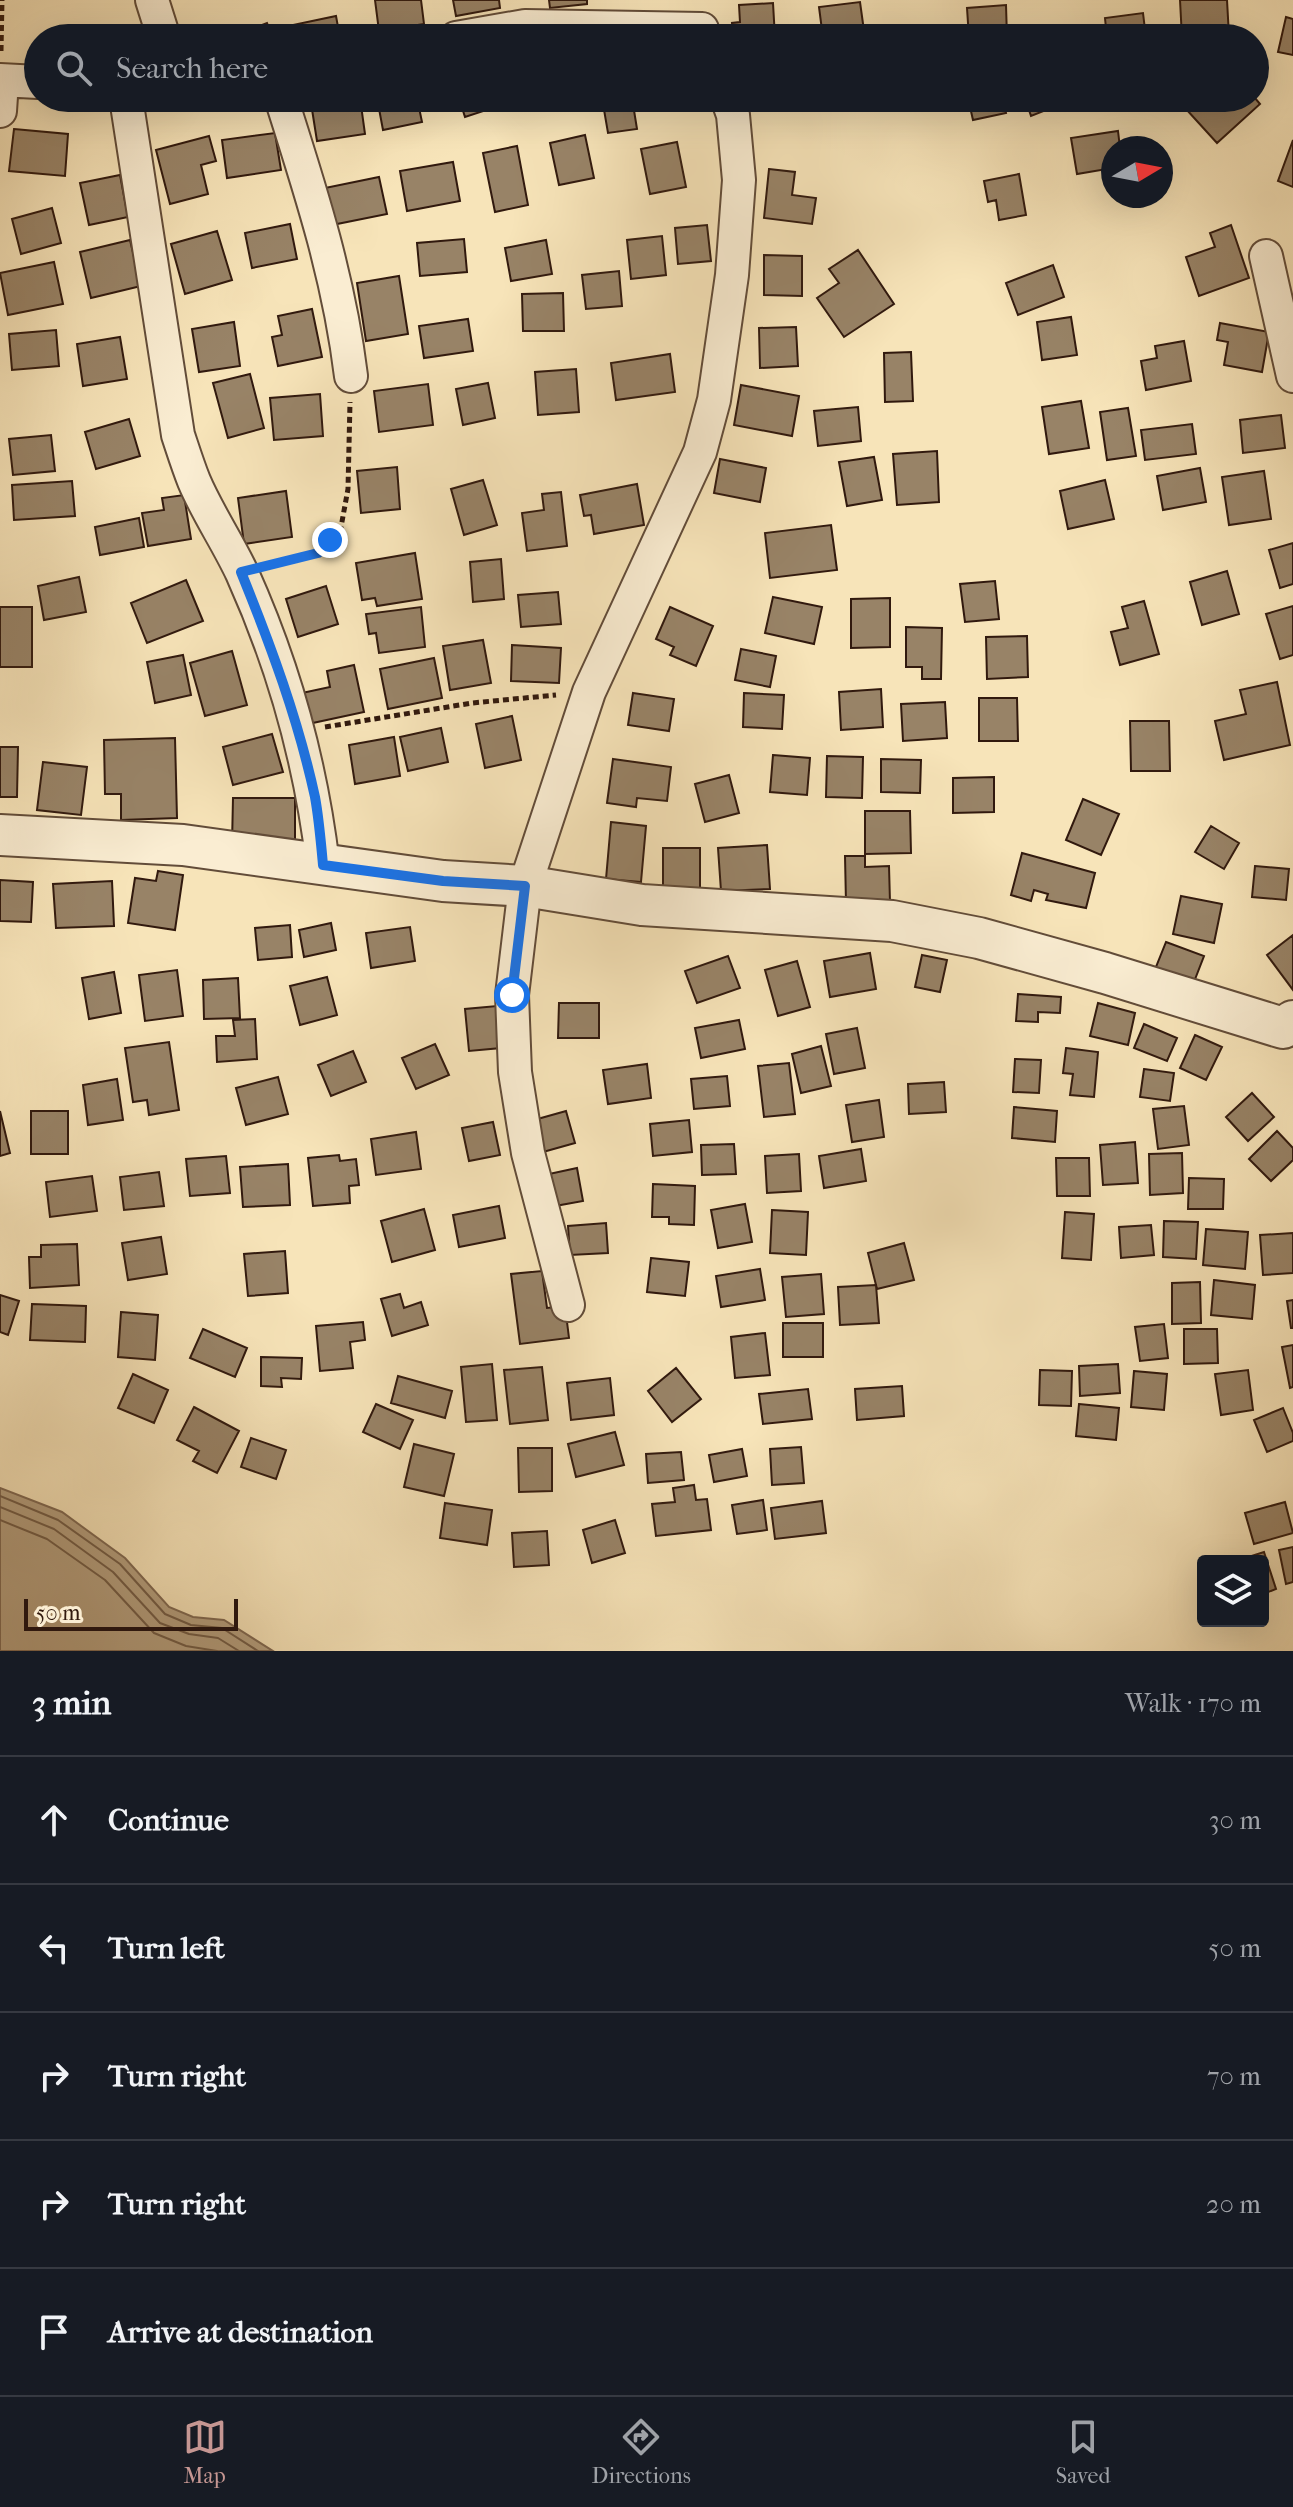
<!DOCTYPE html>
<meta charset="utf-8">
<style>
body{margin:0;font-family:"IM FELL French Canon",serif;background:#20242c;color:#f1f3f6}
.controls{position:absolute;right:24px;bottom:24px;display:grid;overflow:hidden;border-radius:8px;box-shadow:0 8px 32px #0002}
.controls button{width:72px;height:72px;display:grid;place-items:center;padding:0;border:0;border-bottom:2px solid #363941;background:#171b24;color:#f1f3f6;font:40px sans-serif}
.compass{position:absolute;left:1101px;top:136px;width:72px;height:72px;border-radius:50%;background:#171b24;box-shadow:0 8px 32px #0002;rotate:80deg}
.scale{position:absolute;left:24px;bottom:20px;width:214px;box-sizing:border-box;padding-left:8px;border:4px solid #31190e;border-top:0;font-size:22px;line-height:28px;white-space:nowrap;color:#31190e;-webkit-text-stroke:6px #faedd2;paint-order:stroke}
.stop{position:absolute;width:24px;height:24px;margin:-18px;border:6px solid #1a73e8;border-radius:50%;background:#fff}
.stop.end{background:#1a73e8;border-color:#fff;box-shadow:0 2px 8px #0008}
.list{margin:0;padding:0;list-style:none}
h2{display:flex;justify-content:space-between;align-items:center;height:104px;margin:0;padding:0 32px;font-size:34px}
h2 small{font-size:26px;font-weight:400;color:#9ea1a6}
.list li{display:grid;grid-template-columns:52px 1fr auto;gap:24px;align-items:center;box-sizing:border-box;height:128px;padding:0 32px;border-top:2px solid #363941}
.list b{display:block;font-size:30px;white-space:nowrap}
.list em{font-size:26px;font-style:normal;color:#9ea1a6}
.icon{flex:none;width:44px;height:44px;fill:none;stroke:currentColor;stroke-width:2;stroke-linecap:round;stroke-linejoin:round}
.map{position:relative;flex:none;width:1293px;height:1651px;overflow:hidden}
.search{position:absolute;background:#171b24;box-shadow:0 8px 32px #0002;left:24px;right:24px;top:24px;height:88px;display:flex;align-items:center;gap:20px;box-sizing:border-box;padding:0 28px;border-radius:44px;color:#9ea1a6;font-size:30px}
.sheet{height:744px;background:#171b24}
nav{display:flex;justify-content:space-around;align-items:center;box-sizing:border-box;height:112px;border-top:2px solid #363941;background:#171b24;font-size:22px;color:#9ea1a6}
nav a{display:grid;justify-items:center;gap:4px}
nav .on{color:#c59692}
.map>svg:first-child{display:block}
.water{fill:#b49f7f;stroke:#806952;stroke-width:2}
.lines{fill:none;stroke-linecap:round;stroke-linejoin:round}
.shore{stroke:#725c46;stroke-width:2}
.building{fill:#988367;stroke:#31190e;stroke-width:2}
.minor-casing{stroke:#624c39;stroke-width:36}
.tertiary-casing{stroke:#624c39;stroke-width:44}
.path{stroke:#31190e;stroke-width:5;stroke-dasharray:6 4;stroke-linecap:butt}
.minor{stroke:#faedd2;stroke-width:32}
.tertiary{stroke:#faedd2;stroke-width:40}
.route{stroke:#1a73e8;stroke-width:10}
</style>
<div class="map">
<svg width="1293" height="1651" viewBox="0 0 1293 1651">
<rect width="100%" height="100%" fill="#f7e4b9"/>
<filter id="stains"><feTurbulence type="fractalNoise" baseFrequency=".0025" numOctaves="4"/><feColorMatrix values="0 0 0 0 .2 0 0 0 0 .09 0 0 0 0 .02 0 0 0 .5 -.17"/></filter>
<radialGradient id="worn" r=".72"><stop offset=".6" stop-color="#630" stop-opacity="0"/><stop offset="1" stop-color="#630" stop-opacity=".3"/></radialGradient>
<path class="water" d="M 0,1488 L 62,1512 L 125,1558 L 169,1607 L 193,1617 L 224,1620 L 273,1651 L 0,1651 Z"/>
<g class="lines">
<path class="shore" d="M 0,1496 L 58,1520 L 120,1564 L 165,1614 L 191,1625 L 222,1628 L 258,1651
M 0,1507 L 54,1529 L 113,1572 L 160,1623 L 189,1634 L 218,1638 L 239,1651
M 0,1520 L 47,1539 L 105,1580 L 154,1633 L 186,1646 L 217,1651"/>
</g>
<path class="building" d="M 375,0 L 421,0 L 424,24 L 379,31 Z
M 453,0 L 499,0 L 500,8 L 456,16 Z
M 549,0 L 587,0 L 587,4 L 550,8 Z
M 1180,0 L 1227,0 L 1229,36 L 1182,38 Z
M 860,2 L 865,38 L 823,38 L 819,7 Z
M 773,3 L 775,38 L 733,38 L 732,23 L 740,22 L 739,5 Z
M 1006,5 L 1007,38 L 969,38 L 967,8 Z
M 1143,13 L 1146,38 L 1107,38 L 1105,18 Z
M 336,16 L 340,38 L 296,38 L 293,25 Z
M 1286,17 L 1293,19 L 1293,55 L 1278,52 Z
M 267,23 L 273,38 L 233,38 L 232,37 Z
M 348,98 L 360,98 L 365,134 L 317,141 L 311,103 Z
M 377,98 L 417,98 L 422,122 L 383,130 Z
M 459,98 L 516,98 L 517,100 L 465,117 Z
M 529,98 L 575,98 L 531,106 Z
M 602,98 L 632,98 L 637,129 L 608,133 Z
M 968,98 L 1003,98 L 1006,113 L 973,120 Z
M 1025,98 L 1062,98 L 1064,103 L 1031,116 Z
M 1125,98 L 1165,98 L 1166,101 L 1126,107 Z
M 1198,98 L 1255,98 L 1260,104 L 1217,143 L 1186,109 Z
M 14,129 L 68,134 L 65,176 L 9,171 Z
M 1118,131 L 1120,148 L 1113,148 L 1113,168 L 1077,174 L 1071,138 Z
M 275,133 L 281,170 L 227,178 L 222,140 Z
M 585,135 L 594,178 L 559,185 L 550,143 Z
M 209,136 L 216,161 L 201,165 L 208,194 L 170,204 L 156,150 Z
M 1293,140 L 1293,187 L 1278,181 Z
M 677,142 L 686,187 L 650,194 L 641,149 Z
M 517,146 L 528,205 L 495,212 L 483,153 Z
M 453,162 L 460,201 L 407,211 L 400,171 Z
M 769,169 L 795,172 L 792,195 L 816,198 L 812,224 L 764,218 Z
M 1019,174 L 1026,215 L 999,220 L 996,200 L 988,202 L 984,181 Z
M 120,175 L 128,217 L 89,225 L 80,183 Z
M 379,177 L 387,214 L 332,225 L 325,188 Z
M 52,208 L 61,243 L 21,254 L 12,219 Z
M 290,224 L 297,259 L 252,268 L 245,233 Z
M 707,225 L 711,261 L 678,264 L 675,228 Z
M 1231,225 L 1249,278 L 1199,296 L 1186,257 L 1215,247 L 1210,233 Z
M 217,231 L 232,280 L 185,294 L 171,244 Z
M 662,236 L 666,275 L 631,279 L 627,240 Z
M 464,239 L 467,272 L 420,276 L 417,243 Z
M 130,240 L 141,286 L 91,298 L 80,252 Z
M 546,240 L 552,274 L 511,281 L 505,248 Z
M 858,250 L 894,304 L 844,337 L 817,298 L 839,283 L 829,269 Z
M 764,255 L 802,256 L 802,296 L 764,295 Z
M 54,262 L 63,304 L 8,315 L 0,273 Z
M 1053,265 L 1064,297 L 1018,315 L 1006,283 Z
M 619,271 L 622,306 L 586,309 L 582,275 Z
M 399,276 L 408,334 L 366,341 L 357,283 Z
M 563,293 L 564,331 L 523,331 L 522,294 Z
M 312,309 L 322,357 L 278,366 L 272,337 L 282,335 L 278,316 Z
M 1071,317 L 1077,355 L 1042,360 L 1037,322 Z
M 468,319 L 473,351 L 424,358 L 419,326 Z
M 234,322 L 240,366 L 199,372 L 192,329 Z
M 1220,323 L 1269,332 L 1262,372 L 1224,365 L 1228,342 L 1217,340 Z
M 796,327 L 798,366 L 760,368 L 759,328 Z
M 56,330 L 59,366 L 12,370 L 9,334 Z
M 120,337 L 127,379 L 83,386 L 77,344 Z
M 1184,341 L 1191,381 L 1146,390 L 1141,361 L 1157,358 L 1155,346 Z
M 911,352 L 913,401 L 885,402 L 884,353 Z
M 670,354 L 675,392 L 616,400 L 611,363 Z
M 576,369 L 579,412 L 538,415 L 535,372 Z
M 250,374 L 264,428 L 228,438 L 213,383 Z
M 488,383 L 495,418 L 463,425 L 456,389 Z
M 428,384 L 433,425 L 379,432 L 374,391 Z
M 741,385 L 799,396 L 792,436 L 734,425 Z
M 320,394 L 323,436 L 274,440 L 270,398 Z
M 1081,401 L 1089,448 L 1049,454 L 1042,407 Z
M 858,407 L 861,441 L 818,446 L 814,411 Z
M 1128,408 L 1136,456 L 1107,460 L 1100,412 Z
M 1281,415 L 1285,448 L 1243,453 L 1240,420 Z
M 129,419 L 140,456 L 96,469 L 85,432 Z
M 1192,424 L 1196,454 L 1145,460 L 1141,430 Z
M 51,435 L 55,471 L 13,475 L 9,439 Z
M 937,451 L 939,502 L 897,505 L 893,454 Z
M 874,457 L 882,500 L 847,506 L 839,462 Z
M 720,459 L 766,468 L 760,502 L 714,493 Z
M 397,467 L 400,509 L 361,513 L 357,471 Z
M 1200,468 L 1206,502 L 1163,510 L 1157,476 Z
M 1264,471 L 1271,519 L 1229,525 L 1222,477 Z
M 483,480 L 497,525 L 464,535 L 451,489 Z
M 1105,480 L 1114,519 L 1068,529 L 1060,491 Z
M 72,481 L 75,516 L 14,520 L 12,485 Z
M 637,484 L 644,525 L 594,534 L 591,515 L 584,516 L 580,495 Z
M 286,491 L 292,537 L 244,544 L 238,498 Z
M 561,492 L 567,546 L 527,551 L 522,513 L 544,510 L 542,494 Z
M 184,495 L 191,539 L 148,546 L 142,513 L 164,510 L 162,498 Z
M 139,518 L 144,547 L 100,555 L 95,527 Z
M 831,525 L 837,570 L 770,578 L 765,533 Z
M 1293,543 L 1293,584 L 1280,588 L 1269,550 Z
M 415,553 L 422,599 L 377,606 L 375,598 L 362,600 L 356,563 Z
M 501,559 L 504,599 L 473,602 L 470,562 Z
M 1227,571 L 1239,614 L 1202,625 L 1190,582 Z
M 79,577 L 86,612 L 44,620 L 38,586 Z
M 186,580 L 203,621 L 147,643 L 131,603 Z
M 995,581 L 999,619 L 965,622 L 960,584 Z
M 326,586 L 338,624 L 298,637 L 286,599 Z
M 558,592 L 561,624 L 521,627 L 518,595 Z
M 773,597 L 822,607 L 814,644 L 765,633 Z
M 890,598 L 890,647 L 851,648 L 851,599 Z
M 1144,601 L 1159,654 L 1120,665 L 1111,632 L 1128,628 L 1122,607 Z
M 1293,606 L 1293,655 L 1280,659 L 1266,614 Z
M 0,607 L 32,607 L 32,667 L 0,667 Z
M 421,607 L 425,647 L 379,653 L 376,633 L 369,634 L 366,614 Z
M 670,607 L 713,626 L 696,666 L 670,655 L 674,647 L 656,639 Z
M 906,627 L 942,628 L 941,679 L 922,679 L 922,667 L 906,667 Z
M 1027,636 L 1028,677 L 987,679 L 986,637 Z
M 483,640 L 491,683 L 450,690 L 443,646 Z
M 512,645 L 561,648 L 559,683 L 511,681 Z
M 741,649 L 776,656 L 770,687 L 735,680 Z
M 232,651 L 247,705 L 205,716 L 190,663 Z
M 183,655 L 191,695 L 155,703 L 147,662 Z
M 434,658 L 442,698 L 388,709 L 380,669 Z
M 354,665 L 364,712 L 308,724 L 302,693 L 330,687 L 327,671 Z
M 1277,682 L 1290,745 L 1224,760 L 1215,721 L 1246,714 L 1240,690 Z
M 881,689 L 883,727 L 841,730 L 839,692 Z
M 633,693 L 674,699 L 669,731 L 628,725 Z
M 744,693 L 784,695 L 782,729 L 743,727 Z
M 979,698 L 1017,698 L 1018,741 L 979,741 Z
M 945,702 L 947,738 L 903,741 L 901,704 Z
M 512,716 L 521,760 L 485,768 L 476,724 Z
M 1130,721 L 1169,721 L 1170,771 L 1131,771 Z
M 441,728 L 448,762 L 408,771 L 400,737 Z
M 272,734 L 283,772 L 233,785 L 223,747 Z
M 394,737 L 400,776 L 355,784 L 349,745 Z
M 175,738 L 177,818 L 121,820 L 121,794 L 105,794 L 104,740 Z
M 0,747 L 18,747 L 17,797 L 0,797 Z
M 773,755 L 810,758 L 807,795 L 770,792 Z
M 827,756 L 863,757 L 862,798 L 826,797 Z
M 613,759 L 671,767 L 667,801 L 637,798 L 636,807 L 607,803 Z
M 881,759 L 921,760 L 920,793 L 881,792 Z
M 43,762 L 87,767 L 81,815 L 37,810 Z
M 729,775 L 739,813 L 705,822 L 695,784 Z
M 994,777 L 994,812 L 953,813 L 953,778 Z
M 233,798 L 295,798 L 295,844 L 232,844 Z
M 1083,799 L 1119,814 L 1101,855 L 1066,840 Z
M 865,811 L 910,811 L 911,853 L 865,854 Z
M 611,822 L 646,826 L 641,882 L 606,879 Z
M 1211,826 L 1239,843 L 1224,869 L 1195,852 Z
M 767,845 L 770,889 L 721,891 L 718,848 Z
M 663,848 L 700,848 L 700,895 L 663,895 Z
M 1022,853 L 1095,873 L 1086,908 L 1046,900 L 1048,894 L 1034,890 L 1031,901 L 1011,895 Z
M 845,856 L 865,856 L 865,867 L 889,866 L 890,902 L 846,903 Z
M 1255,866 L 1289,869 L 1286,900 L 1252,897 Z
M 158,871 L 183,875 L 175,930 L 128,923 L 135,878 L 156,881 Z
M 0,880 L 33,882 L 31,922 L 0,921 Z
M 112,881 L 114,926 L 56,928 L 53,884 Z
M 1181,896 L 1222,904 L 1214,943 L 1173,934 Z
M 331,923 L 336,950 L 304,957 L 299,930 Z
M 290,925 L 292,957 L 258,960 L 255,928 Z
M 410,927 L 415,961 L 371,968 L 366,933 Z
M 1293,935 L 1293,990 L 1267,955 Z
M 1166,942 L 1204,956 L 1192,987 L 1154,972 Z
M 870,953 L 876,989 L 830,997 L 824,961 Z
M 922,955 L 947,960 L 940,992 L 915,987 Z
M 728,956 L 740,988 L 697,1003 L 685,971 Z
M 797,961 L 810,1007 L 778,1016 L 765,970 Z
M 177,970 L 183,1016 L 145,1021 L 139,975 Z
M 114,972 L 121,1013 L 89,1019 L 82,978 Z
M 327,977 L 337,1015 L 300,1025 L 290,986 Z
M 238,978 L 240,1018 L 204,1019 L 203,980 Z
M 1018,994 L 1061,997 L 1060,1013 L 1038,1012 L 1038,1022 L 1016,1021 Z
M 559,1003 L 599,1003 L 599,1038 L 558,1038 Z
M 1098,1003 L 1135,1013 L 1128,1045 L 1090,1036 Z
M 497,1006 L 501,1048 L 469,1051 L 465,1009 Z
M 255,1019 L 257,1059 L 217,1062 L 216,1036 L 235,1036 L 233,1020 Z
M 739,1020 L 745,1049 L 701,1058 L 695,1028 Z
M 1144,1024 L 1177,1038 L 1167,1061 L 1134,1048 Z
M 857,1028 L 865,1068 L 834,1074 L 826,1034 Z
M 1195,1035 L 1222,1047 L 1206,1080 L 1180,1068 Z
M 169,1042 L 179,1110 L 149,1115 L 147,1100 L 133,1102 L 125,1048 Z
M 435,1044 L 449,1075 L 416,1089 L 402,1058 Z
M 821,1046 L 831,1086 L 801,1093 L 792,1054 Z
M 1066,1048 L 1098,1052 L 1094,1097 L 1070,1095 L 1073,1074 L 1063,1073 Z
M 353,1051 L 366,1082 L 331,1096 L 318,1065 Z
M 1015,1059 L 1041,1060 L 1039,1093 L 1013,1092 Z
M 789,1063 L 795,1114 L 764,1117 L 758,1066 Z
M 647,1064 L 651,1098 L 608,1104 L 603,1070 Z
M 1144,1069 L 1174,1073 L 1170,1101 L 1140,1097 Z
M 727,1076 L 730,1106 L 694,1109 L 691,1079 Z
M 278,1077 L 288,1114 L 246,1125 L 236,1088 Z
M 117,1079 L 123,1120 L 88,1125 L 83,1085 Z
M 944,1082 L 946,1112 L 909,1114 L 908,1084 Z
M 1252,1093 L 1274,1117 L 1248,1141 L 1226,1117 Z
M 879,1100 L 884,1137 L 852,1142 L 846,1105 Z
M 1184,1106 L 1189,1145 L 1158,1149 L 1153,1109 Z
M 1014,1107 L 1057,1111 L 1055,1142 L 1012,1138 Z
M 0,1111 L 10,1153 L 0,1156 Z
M 31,1111 L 68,1111 L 68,1154 L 31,1154 Z
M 566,1111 L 575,1143 L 543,1152 L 534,1120 Z
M 689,1120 L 692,1152 L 653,1156 L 650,1124 Z
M 493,1122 L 500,1155 L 469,1161 L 462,1128 Z
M 1277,1131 L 1293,1148 L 1293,1160 L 1271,1181 L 1249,1159 Z
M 416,1132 L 421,1169 L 376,1175 L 371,1139 Z
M 1135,1142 L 1138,1183 L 1103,1185 L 1100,1145 Z
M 734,1144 L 736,1174 L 702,1175 L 701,1145 Z
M 861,1149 L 866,1181 L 824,1188 L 819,1156 Z
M 1182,1153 L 1183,1193 L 1150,1195 L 1149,1154 Z
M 799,1154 L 801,1191 L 767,1193 L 765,1156 Z
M 339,1155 L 340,1161 L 356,1159 L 359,1185 L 349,1186 L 350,1203 L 313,1206 L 308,1158 Z
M 226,1156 L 230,1193 L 190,1196 L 186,1159 Z
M 1056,1158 L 1089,1158 L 1090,1196 L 1057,1196 Z
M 288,1164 L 290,1205 L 243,1207 L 240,1167 Z
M 577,1168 L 583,1201 L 555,1206 L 549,1174 Z
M 159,1172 L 164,1206 L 124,1210 L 120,1177 Z
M 92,1176 L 97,1211 L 50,1217 L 46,1182 Z
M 1189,1178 L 1224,1179 L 1223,1209 L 1188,1209 Z
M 653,1184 L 695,1186 L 694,1225 L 669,1224 L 669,1217 L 652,1217 Z
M 745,1204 L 752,1242 L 718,1248 L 711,1210 Z
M 499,1206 L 505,1238 L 459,1247 L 453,1215 Z
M 424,1209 L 435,1250 L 392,1262 L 381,1221 Z
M 772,1210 L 808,1212 L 806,1255 L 770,1253 Z
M 1065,1212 L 1094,1214 L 1091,1260 L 1062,1258 Z
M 1164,1221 L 1198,1222 L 1196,1259 L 1163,1257 Z
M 606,1223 L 608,1253 L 570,1255 L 568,1226 Z
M 1151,1225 L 1154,1255 L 1121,1258 L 1119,1227 Z
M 1206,1229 L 1248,1232 L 1245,1269 L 1203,1265 Z
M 1293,1233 L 1293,1273 L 1263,1275 L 1260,1235 Z
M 161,1237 L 167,1274 L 128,1280 L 122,1243 Z
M 904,1243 L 914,1280 L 877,1289 L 868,1253 Z
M 77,1244 L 79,1285 L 30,1288 L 29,1257 L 41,1257 L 41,1245 Z
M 285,1251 L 288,1293 L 248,1296 L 244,1254 Z
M 651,1258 L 689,1262 L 685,1296 L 647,1292 Z
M 760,1269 L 765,1300 L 721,1307 L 716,1276 Z
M 542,1271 L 547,1308 L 565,1306 L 569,1338 L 520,1344 L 511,1274 Z
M 821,1274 L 824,1314 L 786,1317 L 782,1277 Z
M 1214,1280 L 1255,1285 L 1252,1319 L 1211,1315 Z
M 1200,1282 L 1201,1323 L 1172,1324 L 1172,1283 Z
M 876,1285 L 879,1323 L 840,1325 L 838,1287 Z
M 400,1294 L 404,1308 L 421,1302 L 428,1325 L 392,1336 L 381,1299 Z
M 0,1295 L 19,1301 L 8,1335 L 0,1332 Z
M 1293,1300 L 1293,1328 L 1291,1328 L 1287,1301 Z
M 32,1304 L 86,1306 L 85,1342 L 30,1340 Z
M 121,1312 L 158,1315 L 155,1360 L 118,1357 Z
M 363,1322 L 365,1340 L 350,1342 L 353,1368 L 320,1371 L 316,1326 Z
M 783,1323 L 823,1323 L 823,1357 L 783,1357 Z
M 1164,1324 L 1168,1358 L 1140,1361 L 1135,1327 Z
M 203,1329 L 247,1348 L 235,1377 L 190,1358 Z
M 1184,1329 L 1217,1329 L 1218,1363 L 1184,1364 Z
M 765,1333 L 770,1375 L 735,1378 L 731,1337 Z
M 1293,1345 L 1293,1387 L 1290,1388 L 1282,1347 Z
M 261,1357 L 302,1358 L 301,1379 L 281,1378 L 282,1387 L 261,1386 Z
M 492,1364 L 497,1420 L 466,1422 L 461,1367 Z
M 1118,1364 L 1120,1393 L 1080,1396 L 1079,1366 Z
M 542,1367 L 548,1420 L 510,1424 L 504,1370 Z
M 676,1368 L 701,1399 L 672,1422 L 648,1391 Z
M 1040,1370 L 1072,1371 L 1071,1406 L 1039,1405 Z
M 1248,1370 L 1253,1410 L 1221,1415 L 1215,1374 Z
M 1134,1371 L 1167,1374 L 1164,1410 L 1131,1407 Z
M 133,1374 L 168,1390 L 154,1423 L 118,1408 Z
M 398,1376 L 452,1391 L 445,1418 L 391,1403 Z
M 610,1378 L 614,1415 L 571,1420 L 567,1383 Z
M 902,1386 L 904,1416 L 857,1420 L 855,1389 Z
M 808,1389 L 812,1419 L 763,1424 L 759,1394 Z
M 376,1404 L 413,1420 L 400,1449 L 363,1432 Z
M 1079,1404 L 1119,1408 L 1116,1440 L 1076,1436 Z
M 194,1407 L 239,1431 L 217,1473 L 193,1461 L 199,1451 L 177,1440 Z
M 1283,1408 L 1293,1433 L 1293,1441 L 1267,1452 L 1254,1420 Z
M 615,1432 L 624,1465 L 576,1477 L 568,1444 Z
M 251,1438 L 286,1450 L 276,1479 L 241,1467 Z
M 414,1444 L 454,1454 L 444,1496 L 404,1487 Z
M 801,1447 L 804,1483 L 772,1485 L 770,1449 Z
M 518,1448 L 552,1448 L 552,1491 L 519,1492 Z
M 742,1449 L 747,1476 L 714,1482 L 709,1455 Z
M 681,1452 L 684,1480 L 648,1483 L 646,1454 Z
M 694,1485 L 696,1500 L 707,1499 L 711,1530 L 656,1536 L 652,1504 L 675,1502 L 673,1488 Z
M 763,1500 L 767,1530 L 737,1534 L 732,1505 Z
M 822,1501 L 826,1533 L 775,1539 L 771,1508 Z
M 1285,1502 L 1293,1533 L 1254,1544 L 1245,1513 Z
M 445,1503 L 492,1510 L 487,1545 L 440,1538 Z
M 615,1520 L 625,1553 L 592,1563 L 583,1530 Z
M 547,1531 L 549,1565 L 514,1567 L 512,1533 Z
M 1293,1547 L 1293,1582 L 1286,1584 L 1279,1550 Z
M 1264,1552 L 1276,1589 L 1263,1594 L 1263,1561 L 1239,1560 Z"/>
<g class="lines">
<g class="minor-casing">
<path id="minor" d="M 152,0 L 164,38
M 456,38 L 525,26 L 702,29
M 0,80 L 38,82
M 126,98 L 178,435 C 183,450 188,466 194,481 C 207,512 227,541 242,573 C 284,666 311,764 323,865
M 281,98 C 311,192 339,278 351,376
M 0,111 L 2,81
M 1266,256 L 1293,376
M 568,1305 L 528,1153 L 515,1072 L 512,995 L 525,886 L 589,692 L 700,452 L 714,400 L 732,275 L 739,180 L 733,115 L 727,98"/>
</g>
<g class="tertiary-casing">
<path id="tertiary" d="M 0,835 L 183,845 L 443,881 L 525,886 L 642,905 L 892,921 L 979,938 L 1105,973 L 1283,1028 L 1293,1021"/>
</g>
<path class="path" d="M 1,51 L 2,0
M 269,565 L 318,553 L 341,527 L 348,489 L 350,402
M 325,727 L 472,703 L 556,695"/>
<use href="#minor" class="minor"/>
<use href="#tertiary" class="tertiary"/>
</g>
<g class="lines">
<path class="route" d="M 330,540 L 318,553 L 241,572 C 271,646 298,719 315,797 C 319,819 321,843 323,865 L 443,881 L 525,886 L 512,995"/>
</g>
<rect width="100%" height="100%" filter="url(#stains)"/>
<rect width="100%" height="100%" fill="url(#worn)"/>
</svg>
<div class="controls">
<button><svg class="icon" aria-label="layers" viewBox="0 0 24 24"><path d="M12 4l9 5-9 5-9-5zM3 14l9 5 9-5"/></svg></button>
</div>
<svg class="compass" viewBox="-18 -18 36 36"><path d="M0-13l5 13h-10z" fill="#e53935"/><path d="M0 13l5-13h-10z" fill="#9ea1a6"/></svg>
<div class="scale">50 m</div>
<div class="stop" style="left:512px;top:995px"></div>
<div class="stop end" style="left:330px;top:540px"></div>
<div class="search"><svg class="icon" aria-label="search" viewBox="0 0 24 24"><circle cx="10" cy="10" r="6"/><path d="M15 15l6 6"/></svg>Search here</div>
</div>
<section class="sheet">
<h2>3 min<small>Walk · 170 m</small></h2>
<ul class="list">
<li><svg class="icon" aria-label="ahead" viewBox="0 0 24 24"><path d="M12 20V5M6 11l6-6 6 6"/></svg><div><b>Continue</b></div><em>30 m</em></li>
<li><svg class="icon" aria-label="left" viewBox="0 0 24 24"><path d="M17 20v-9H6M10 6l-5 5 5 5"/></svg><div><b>Turn left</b></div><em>50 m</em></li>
<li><svg class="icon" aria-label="right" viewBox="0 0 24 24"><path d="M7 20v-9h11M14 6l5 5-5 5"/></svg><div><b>Turn right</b></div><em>70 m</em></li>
<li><svg class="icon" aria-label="right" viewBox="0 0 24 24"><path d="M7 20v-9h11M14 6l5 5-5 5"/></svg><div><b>Turn right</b></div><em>20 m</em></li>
<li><svg class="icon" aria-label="arrive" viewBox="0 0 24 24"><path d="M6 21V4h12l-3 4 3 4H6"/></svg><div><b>Arrive at destination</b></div></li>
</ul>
</section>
<nav>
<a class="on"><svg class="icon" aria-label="map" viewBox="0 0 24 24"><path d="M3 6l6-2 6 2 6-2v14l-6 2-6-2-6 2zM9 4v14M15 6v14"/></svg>Map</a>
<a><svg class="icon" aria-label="directions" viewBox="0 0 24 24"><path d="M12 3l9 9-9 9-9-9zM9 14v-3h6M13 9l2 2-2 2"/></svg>Directions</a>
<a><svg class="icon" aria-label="saved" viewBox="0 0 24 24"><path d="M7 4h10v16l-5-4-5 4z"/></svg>Saved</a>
</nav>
